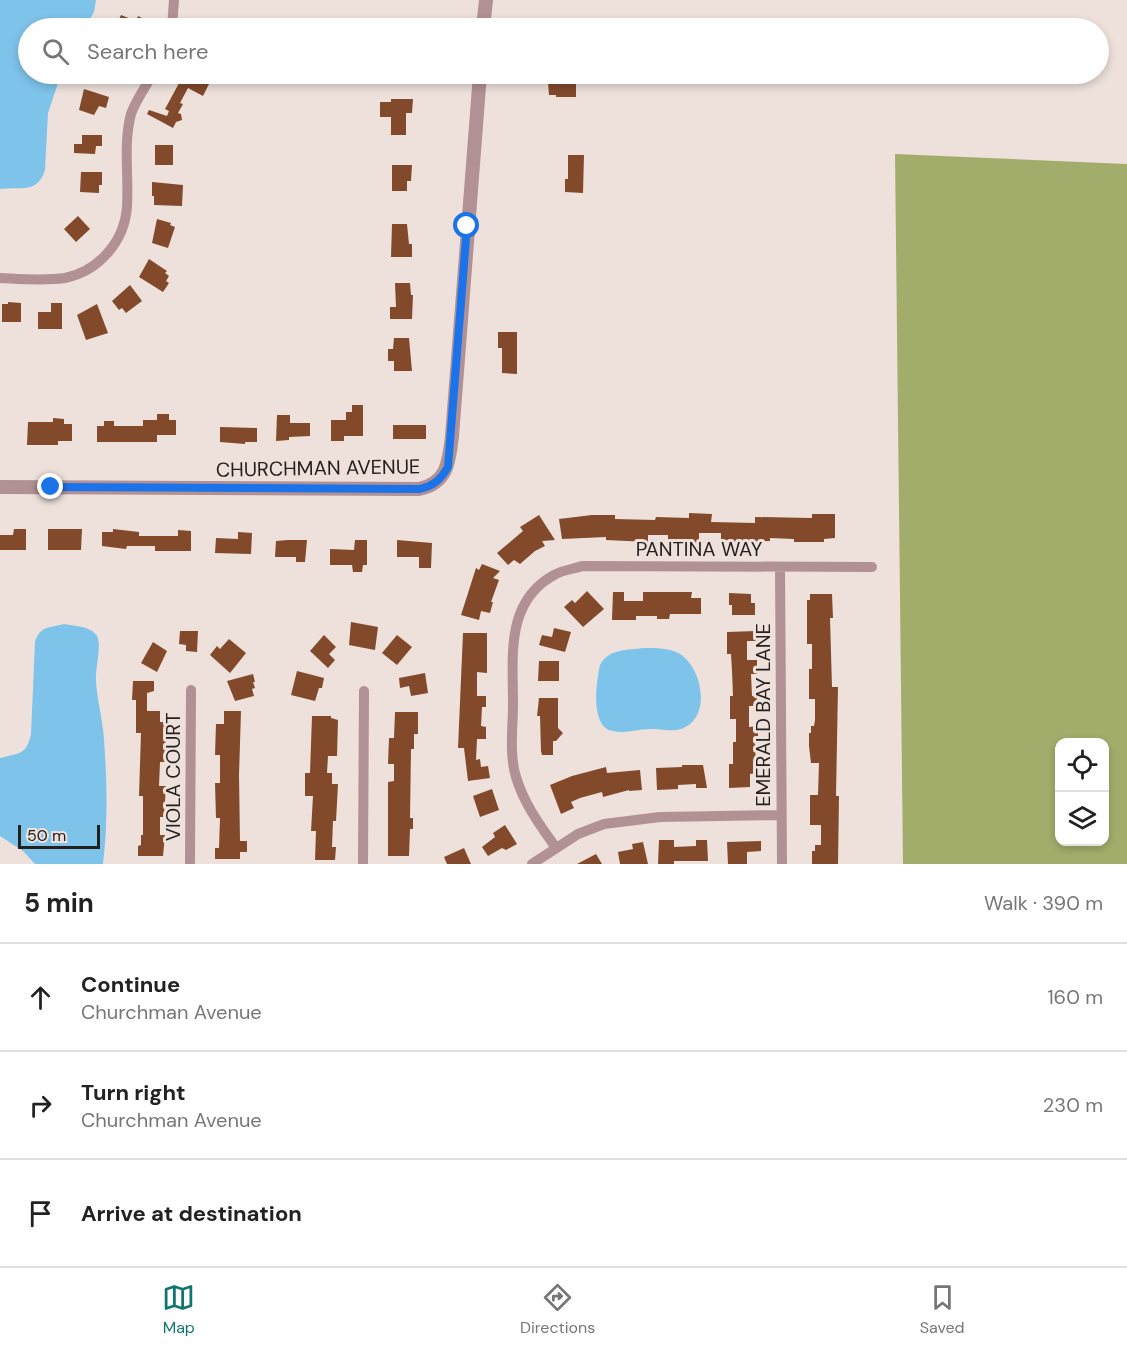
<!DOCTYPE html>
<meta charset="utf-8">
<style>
body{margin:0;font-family:"DM Sans",sans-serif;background:#f6f6f6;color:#222}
.controls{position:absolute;right:18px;bottom:18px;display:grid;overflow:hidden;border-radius:12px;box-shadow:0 3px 9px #0003}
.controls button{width:54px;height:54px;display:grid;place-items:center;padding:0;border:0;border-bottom:2px solid #e0e0e0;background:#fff;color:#222;font:30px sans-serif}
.scale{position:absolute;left:18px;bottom:15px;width:82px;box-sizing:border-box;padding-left:6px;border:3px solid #25201e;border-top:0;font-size:16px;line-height:21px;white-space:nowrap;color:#25201e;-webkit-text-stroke:4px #eee1db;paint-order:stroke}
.stop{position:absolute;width:18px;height:18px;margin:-14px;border:4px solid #1a73e8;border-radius:50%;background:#fff}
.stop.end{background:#1a73e8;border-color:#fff;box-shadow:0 2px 6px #0008}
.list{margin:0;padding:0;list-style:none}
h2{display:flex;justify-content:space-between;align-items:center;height:78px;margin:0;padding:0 24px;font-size:26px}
h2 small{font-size:20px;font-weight:400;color:#767676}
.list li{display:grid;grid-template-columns:39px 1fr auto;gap:18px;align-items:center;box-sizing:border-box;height:108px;padding:0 24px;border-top:2px solid #e0e0e0}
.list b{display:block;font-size:22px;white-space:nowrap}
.list p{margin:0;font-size:20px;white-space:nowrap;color:#767676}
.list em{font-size:20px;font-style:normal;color:#767676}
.icon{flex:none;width:33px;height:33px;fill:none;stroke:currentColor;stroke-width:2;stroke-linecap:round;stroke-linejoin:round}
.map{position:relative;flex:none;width:1127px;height:864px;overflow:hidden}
.search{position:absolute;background:#fff;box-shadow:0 3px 9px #0003;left:18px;right:18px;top:18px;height:66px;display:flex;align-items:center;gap:15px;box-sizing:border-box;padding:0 21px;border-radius:33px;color:#767676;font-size:22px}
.sheet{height:402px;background:#fff}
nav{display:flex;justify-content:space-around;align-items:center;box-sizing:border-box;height:84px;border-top:2px solid #e0e0e0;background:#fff;font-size:16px;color:#767676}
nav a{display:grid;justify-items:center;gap:3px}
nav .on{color:#0f766e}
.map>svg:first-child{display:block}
.forest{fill:#a3ad6b;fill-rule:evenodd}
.water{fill:#7ec3ea}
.building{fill:#82492b}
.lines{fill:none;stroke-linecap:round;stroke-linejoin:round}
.minor{stroke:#b29194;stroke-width:10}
.tertiary{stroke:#b29194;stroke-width:14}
.route{stroke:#1a73e8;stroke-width:8}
.labels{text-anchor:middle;stroke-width:6;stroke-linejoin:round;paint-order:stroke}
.street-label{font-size:20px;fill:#25201e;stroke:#eee1db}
</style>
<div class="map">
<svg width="1127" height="864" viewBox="0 0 1127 864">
<rect width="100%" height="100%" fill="#eee1db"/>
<path class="forest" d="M 895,154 L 1127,164 L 1127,864 L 903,864 ZM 1060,742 L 1104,742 L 1104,842 L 1060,842 Z"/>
<path class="water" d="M 0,0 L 96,0 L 94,12 L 85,28 L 28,28 L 28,74 L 61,74 L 48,113 L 45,170 C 37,195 20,186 0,189 Z
M 64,624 C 74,626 91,626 97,636 C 102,646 95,668 96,681 C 97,701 103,720 104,740 C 107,780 108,824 103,864 L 35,864 L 23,851 L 0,836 L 0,758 C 19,753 27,755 31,734 L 35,642 C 40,626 49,628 64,624 Z
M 644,648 C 656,648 670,648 680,654 C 700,667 710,707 690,724 C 676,735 665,728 650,729 C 637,729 626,734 613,731 C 590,728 596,682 600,665 C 608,649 628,650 644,648 Z"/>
<path class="building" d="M 121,15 L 136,21 L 138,16 L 146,20 L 145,24 L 154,28 L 115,28 Z
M 184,74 L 205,74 L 212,78 L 203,96 L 188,88 L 180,103 L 183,104 L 178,113 L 181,114 L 182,120 L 176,122 L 173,128 L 147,114 L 149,110 L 167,116 L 169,111 L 165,109 Z
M 556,80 L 576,81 L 576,97 L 556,97 L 556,95 L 549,95 L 548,82 L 556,83 Z
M 84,89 L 109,97 L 106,108 L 99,106 L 94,115 L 79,110 Z
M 391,99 L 413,99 L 412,113 L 406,113 L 406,135 L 391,135 L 391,117 L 380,117 L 380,102 L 391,102 Z
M 82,135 L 102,135 L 102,146 L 96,146 L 95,154 L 74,153 L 74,144 L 82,144 Z
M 155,145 L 173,145 L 173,165 L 155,165 Z
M 568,155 L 584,155 L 583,193 L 565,192 L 565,179 L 568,179 Z
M 392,165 L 412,165 L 411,181 L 407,181 L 407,191 L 392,191 Z
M 81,172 L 102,172 L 102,185 L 99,185 L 99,193 L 80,192 Z
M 152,182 L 183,185 L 182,206 L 154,205 L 154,196 L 152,196 Z
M 78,216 L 90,229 L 76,242 L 64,229 Z
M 157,219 L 171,223 L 170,225 L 175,227 L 168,248 L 152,243 Z
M 392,224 L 407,224 L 409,244 L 412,244 L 412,257 L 391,257 Z
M 149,259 L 167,271 L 165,273 L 169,276 L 166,281 L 169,283 L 163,292 L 139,277 Z
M 395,283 L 410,283 L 411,295 L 413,295 L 412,319 L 390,319 L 390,307 L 396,307 Z
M 130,285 L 142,301 L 126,313 L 122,308 L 119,310 L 112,301 Z
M 8,302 L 21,303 L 21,322 L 2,322 L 2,304 L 8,304 Z
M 51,303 L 62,303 L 62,329 L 38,329 L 38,312 L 51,312 Z
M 97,304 L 108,333 L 86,340 L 77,315 Z
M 498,332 L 517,332 L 517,374 L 502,373 L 502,348 L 498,348 Z
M 394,338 L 409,338 L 412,371 L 394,371 L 394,361 L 388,361 L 388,349 L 393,349 Z
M 352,405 L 363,405 L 363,436 L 344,436 L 344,441 L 331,441 L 331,420 L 346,420 L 346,412 L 352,412 Z
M 157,414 L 169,414 L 169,420 L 176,420 L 176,435 L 157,435 L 157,442 L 97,442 L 97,426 L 104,426 L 104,421 L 114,421 L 114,426 L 143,426 L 143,420 L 157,420 Z
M 277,415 L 290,415 L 290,423 L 310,423 L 310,436 L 289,437 L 289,440 L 276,441 Z
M 53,418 L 64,419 L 64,424 L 72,424 L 72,441 L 58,441 L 58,445 L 27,445 L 28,422 L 53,422 Z
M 393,425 L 426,425 L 426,439 L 393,439 Z
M 220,427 L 257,428 L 257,442 L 245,442 L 245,444 L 220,442 Z
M 689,513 L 712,514 L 711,522 L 755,523 L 755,517 L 812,518 L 812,514 L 835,514 L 835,538 L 824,539 L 824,542 L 794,542 L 794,539 L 770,538 L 770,541 L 727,542 L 728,540 L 721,540 L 721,533 L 699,533 L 699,543 L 668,541 L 668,535 L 648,535 L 648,542 L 606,540 L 606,537 L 562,539 L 559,519 L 592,515 L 615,515 L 615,519 L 655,520 L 656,517 L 689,518 Z
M 539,515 L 555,540 L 542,541 L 545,546 L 535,551 L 520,564 L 514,560 L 508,565 L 497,553 L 523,531 L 520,527 Z
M 14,529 L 26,529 L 26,550 L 0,550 L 0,535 L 13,535 Z
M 48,529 L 82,529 L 81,550 L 48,550 Z
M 113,529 L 139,532 L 139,536 L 178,536 L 178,530 L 191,531 L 191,551 L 155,551 L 155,546 L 127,546 L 126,549 L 102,546 L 102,532 L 113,532 Z
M 238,532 L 252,533 L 251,554 L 215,553 L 216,538 L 238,539 Z
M 288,540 L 307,540 L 305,562 L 296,562 L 296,557 L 275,557 L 276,541 Z
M 355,540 L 367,540 L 367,565 L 363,565 L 362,572 L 353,572 L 352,565 L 330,565 L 330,549 L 354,550 Z
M 397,540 L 432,543 L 431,568 L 419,568 L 419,557 L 397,557 Z
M 482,564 L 500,571 L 493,578 L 499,580 L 491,602 L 493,602 L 490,613 L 481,611 L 479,620 L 461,615 L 476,568 L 479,570 Z
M 587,591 L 604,609 L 583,627 L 564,607 L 572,600 L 575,603 Z
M 613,592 L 624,592 L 624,601 L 643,601 L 643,592 L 692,592 L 691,598 L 701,598 L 701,614 L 670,614 L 669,619 L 657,619 L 657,616 L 636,616 L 636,620 L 612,620 Z
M 729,593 L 751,594 L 751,603 L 755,603 L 755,615 L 732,615 L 732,605 L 729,605 Z
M 810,594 L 832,594 L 833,618 L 830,618 L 832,687 L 838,687 L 836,796 L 839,796 L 838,864 L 812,864 L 812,851 L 815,851 L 815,845 L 821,845 L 821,825 L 810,825 L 810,795 L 818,795 L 819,763 L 811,763 L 809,746 L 809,733 L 811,733 L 811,726 L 814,726 L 815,720 L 815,699 L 809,699 L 809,669 L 812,669 L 812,644 L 807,644 L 807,600 L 810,600 Z
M 351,622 L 378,627 L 375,650 L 349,645 Z
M 554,628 L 571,632 L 565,652 L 539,645 L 542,635 L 552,637 Z
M 180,631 L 198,631 L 197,652 L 186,651 L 186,645 L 179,644 Z
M 756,631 L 756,641 L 747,641 L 747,660 L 757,660 L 757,674 L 751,674 L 752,696 L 757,695 L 757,706 L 749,706 L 749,727 L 758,726 L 758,742 L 755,743 L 756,763 L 759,763 L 759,773 L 750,774 L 750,787 L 729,788 L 729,764 L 733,764 L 733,742 L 736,742 L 736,719 L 730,719 L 730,696 L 733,696 L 732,671 L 731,654 L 727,654 L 727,632 Z
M 463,633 L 487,633 L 487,673 L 477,672 L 477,696 L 486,696 L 486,707 L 482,707 L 481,726 L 486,727 L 486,739 L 477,739 L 476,760 L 480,759 L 481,767 L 488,766 L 490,778 L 468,781 L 464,748 L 458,748 Z
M 324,635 L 336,647 L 329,654 L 335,660 L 328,668 L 310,651 Z
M 397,635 L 412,647 L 397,665 L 382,653 Z
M 229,639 L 246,653 L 230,673 L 210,655 L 217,646 L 220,649 Z
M 153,642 L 167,651 L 157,672 L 141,663 Z
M 539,661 L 559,661 L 559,681 L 538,681 Z
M 297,671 L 324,678 L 322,688 L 319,688 L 315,701 L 291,695 Z
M 425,673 L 428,693 L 411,696 L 409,686 L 400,688 L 399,678 Z
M 253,674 L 255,682 L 253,682 L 255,688 L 252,689 L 254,696 L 235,701 L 227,681 Z
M 133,681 L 154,681 L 154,691 L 147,693 L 147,711 L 160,711 L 160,722 L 166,722 L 165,762 L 160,762 L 159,786 L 166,786 L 164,817 L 160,817 L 160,835 L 165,835 L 163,856 L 138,856 L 138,846 L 141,845 L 141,835 L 143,835 L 143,796 L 139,796 L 141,733 L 136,733 L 136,700 L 132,700 Z
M 539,698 L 558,698 L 558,728 L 563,733 L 556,741 L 553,741 L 553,755 L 542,755 L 541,751 L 540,716 L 537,716 Z
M 224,711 L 241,711 L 239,775 L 240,841 L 247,841 L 247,852 L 240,852 L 240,859 L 215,859 L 215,848 L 219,848 L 220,818 L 216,818 L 215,783 L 220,783 L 220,755 L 215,755 L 216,724 L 224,724 Z
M 395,712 L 418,712 L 418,734 L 414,734 L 414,749 L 411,749 L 410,818 L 413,818 L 413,829 L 410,829 L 409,856 L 388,856 L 388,782 L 394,781 L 394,764 L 388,764 L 389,738 L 394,738 Z
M 312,716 L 331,716 L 331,718 L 338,720 L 337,756 L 328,756 L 327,773 L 332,773 L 332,784 L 338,784 L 336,821 L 333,821 L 332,847 L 336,847 L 335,860 L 315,860 L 316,831 L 311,831 L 313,796 L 305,796 L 305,773 L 310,773 Z
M 682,765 L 703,765 L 707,788 L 696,788 L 696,784 L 678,785 L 678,789 L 657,790 L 656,768 L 682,767 Z
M 606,767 L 607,773 L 640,770 L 642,790 L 629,791 L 629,790 L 603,797 L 602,792 L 580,798 L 571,802 L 574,808 L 561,814 L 550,785 L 572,776 Z
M 492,789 L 499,810 L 480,817 L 473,796 Z
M 505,825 L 517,844 L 506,850 L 502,848 L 488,856 L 482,847 L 495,837 L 493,833 Z
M 659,840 L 674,840 L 674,847 L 696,846 L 696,840 L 707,840 L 708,861 L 674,861 L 674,864 L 658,864 Z
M 761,841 L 761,851 L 747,852 L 747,864 L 728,864 L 727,842 Z
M 643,842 L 648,864 L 620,864 L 618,852 L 633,849 L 632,844 Z
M 464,848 L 471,864 L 447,864 L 444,857 Z
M 596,854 L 602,864 L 577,864 Z"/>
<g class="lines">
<path class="minor" d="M 172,28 L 174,0
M 0,278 C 21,279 44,281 65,278 C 99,271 125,241 127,206 C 129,176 123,144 131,114 C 136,100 146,86 153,74
M 780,567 L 782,864
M 556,848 C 540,825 524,804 516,777 C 509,754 513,727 513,704 C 513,656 505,600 556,574 C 563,570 574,569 582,566 L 872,567
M 190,864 L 191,690
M 363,864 L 364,691
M 532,864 L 578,834 L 604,824 L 660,817 L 781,815"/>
<path class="tertiary" d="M 483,28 L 486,0
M 0,487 L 419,489 C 448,483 449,461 452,436 L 480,74"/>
</g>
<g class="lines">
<path class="route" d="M 51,487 L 419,489 C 434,486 441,479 448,467 L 467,226"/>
</g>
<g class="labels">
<g class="street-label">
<text transform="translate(318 468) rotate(-1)" y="7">CHURCHMAN AVENUE</text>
<text x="699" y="556">PANTINA WAY</text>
<text transform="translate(763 715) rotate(-90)" y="7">EMERALD BAY LANE</text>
<text transform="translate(173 777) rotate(-90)" y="7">VIOLA COURT</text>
</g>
</g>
</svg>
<div class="controls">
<button><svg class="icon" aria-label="locate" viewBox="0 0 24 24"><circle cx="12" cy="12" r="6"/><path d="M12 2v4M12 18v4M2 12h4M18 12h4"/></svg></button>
<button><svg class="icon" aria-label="layers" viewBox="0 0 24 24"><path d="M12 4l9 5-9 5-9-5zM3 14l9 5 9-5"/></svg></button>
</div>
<div class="scale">50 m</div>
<div class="stop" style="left:467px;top:226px"></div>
<div class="stop end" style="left:51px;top:487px"></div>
<div class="search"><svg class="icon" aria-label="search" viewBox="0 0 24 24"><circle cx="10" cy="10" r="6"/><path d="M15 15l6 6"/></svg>Search here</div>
</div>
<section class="sheet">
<h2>5 min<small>Walk · 390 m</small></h2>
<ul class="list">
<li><svg class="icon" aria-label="ahead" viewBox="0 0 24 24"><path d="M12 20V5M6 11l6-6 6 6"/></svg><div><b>Continue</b><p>Churchman Avenue</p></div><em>160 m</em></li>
<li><svg class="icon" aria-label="right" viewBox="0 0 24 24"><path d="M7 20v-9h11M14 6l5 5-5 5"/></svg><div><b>Turn right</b><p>Churchman Avenue</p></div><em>230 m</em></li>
<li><svg class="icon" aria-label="arrive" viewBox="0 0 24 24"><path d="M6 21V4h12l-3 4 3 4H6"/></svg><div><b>Arrive at destination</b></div></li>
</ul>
</section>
<nav>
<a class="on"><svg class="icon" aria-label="map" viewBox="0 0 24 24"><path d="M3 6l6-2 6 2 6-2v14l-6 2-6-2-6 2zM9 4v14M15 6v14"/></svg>Map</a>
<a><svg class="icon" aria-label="directions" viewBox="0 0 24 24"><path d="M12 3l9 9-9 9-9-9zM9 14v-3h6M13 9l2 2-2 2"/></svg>Directions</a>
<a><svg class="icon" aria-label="saved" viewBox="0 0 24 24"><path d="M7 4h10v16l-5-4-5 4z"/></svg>Saved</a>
</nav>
